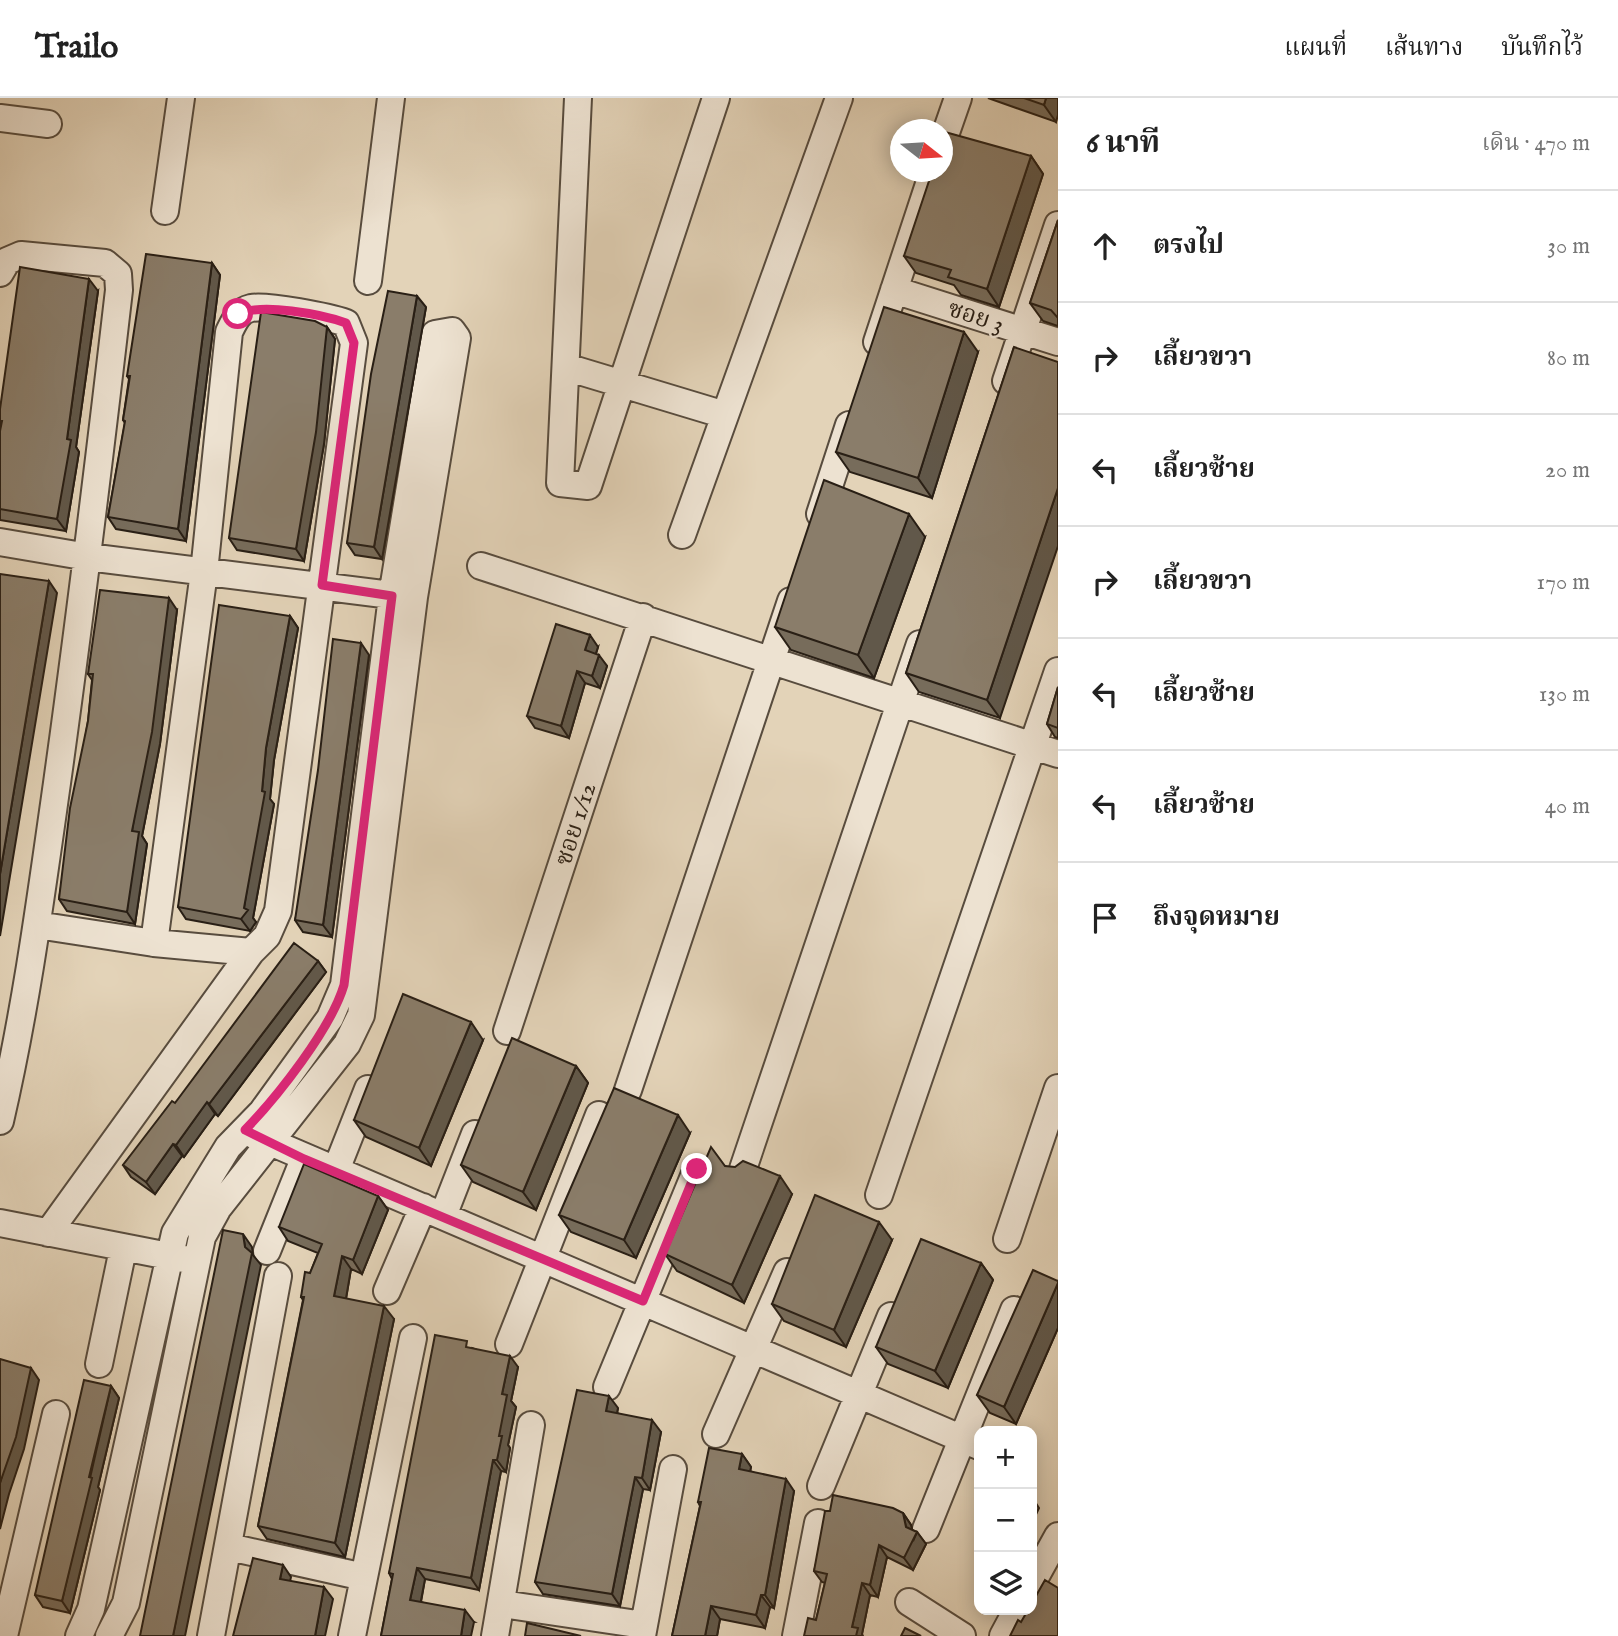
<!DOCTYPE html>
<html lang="th">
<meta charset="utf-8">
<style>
body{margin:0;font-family:"IM FELL English","Noto Serif Thai",serif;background:#f6f6f6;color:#222}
.controls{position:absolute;right:21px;bottom:21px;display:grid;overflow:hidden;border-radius:14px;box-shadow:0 4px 18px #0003}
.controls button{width:63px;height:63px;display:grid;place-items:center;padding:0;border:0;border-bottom:2px solid #e0e0e0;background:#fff;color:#222;font:35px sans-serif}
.compass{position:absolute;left:890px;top:21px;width:63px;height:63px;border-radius:50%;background:#fff;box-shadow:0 4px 18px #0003;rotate:107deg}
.stop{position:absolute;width:21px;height:21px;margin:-16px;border:5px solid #db2777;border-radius:50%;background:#fff}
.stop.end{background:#db2777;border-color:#fff;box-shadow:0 2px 7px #0008}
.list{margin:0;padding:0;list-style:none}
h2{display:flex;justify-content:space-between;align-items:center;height:91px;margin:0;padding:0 28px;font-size:30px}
h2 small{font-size:23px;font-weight:400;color:#767676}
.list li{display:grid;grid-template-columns:46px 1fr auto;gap:21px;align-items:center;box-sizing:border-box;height:112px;padding:0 28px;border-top:2px solid #e0e0e0}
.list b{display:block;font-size:26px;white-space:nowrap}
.list em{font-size:23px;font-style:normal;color:#767676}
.icon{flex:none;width:38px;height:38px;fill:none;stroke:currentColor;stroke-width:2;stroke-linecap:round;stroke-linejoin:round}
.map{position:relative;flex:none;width:1058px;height:1538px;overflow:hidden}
header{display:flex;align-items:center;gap:42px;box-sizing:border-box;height:98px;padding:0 35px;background:#fff;border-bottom:2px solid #e0e0e0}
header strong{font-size:33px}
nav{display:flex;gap:38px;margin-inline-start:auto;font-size:24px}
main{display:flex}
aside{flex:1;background:#fff}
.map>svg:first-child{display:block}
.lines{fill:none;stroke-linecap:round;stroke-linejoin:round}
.minor-casing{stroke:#584c3e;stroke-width:30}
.minor{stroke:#ede2d1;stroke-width:26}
.wall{fill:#776c5b;stroke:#291f15;stroke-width:2}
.shaded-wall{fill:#61584a;stroke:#291f15;stroke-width:2}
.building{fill:#8a7d6a;stroke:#291f15;stroke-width:2}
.route{stroke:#db2777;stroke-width:9}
.labels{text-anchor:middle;stroke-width:5;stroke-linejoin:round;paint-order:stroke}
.street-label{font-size:24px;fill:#291f15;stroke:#ede2d1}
</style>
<header>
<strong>Trailo</strong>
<nav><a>แผนที่</a><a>เส้นทาง</a><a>บันทึกไว้</a></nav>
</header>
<main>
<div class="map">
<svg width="1058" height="1538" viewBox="0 0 1058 1538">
<rect width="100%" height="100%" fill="#e3d3b8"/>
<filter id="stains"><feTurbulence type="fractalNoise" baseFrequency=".00286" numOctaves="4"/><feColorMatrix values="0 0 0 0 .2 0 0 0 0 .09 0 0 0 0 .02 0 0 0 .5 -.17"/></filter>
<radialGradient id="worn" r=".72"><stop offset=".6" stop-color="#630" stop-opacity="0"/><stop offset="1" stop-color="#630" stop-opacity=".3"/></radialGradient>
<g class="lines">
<g class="minor-casing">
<path id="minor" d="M 578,0 L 560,385 L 588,388 L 716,0
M 0,20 L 48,26
M 942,46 L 958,0
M 165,113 L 181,0
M 0,175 L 7,163 L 21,157 L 105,165 L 118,176 L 119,192 C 100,356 80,520 57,685 C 41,798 26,911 0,1023
M 368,183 L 391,0
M 894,192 L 1058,244
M 877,244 L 933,74
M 566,269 L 725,317
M 1006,283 L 1058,127
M 820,416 L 849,327
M 682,437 L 839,0
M 0,444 L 88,459 L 407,499
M 481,468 L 1058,656
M 37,827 L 154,845 L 251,854
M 507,933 L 643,519
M 628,992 L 791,503
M 254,1037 L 979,1348
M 743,1071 L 920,546
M 336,1072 L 368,991
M 879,1097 L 1058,573
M 443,1118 L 475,1036
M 0,1125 L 184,1161
M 48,1135 L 251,854 L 267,838 L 278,813 L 354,245 L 346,225 C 329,219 268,207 251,210 C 238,213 234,224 229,234 L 204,474 L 154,845
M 1007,1141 L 1058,990
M 267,1153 L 304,1061
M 387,1193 L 423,1109
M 509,1246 L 599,1017
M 99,1266 L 123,1151
M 607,1289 L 697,1071
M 716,1336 L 787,1174
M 821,1388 L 891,1218
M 926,1431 L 1014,1212
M 229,1449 L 364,1479
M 1032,1485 L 1058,1438
M 909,1504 L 962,1538
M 502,1506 L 644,1527
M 4,1538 L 56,1316
M 79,1538 L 91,1511 L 175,1135 L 228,1049 L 262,1014 L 330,920 L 344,887 L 392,498 L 435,236 L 452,233 L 457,240 L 414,499 L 361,917 L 347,946 L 218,1110 L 202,1139 L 126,1505 L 109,1538
M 211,1538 L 278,1178
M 352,1538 L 413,1240
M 495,1538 L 531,1327
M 642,1538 L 673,1371
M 796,1538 L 818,1425
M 1003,1538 L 1017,1512"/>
</g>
<use href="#minor" class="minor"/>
</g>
<path class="wall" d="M 988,0 L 1058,0 L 1056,24 Z
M 1031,58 L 1043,76 L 999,209 L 961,197 L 954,187 L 916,175 L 904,158 Z
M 1058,122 L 1058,228 L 1043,223 L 1030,205 Z
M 212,165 L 220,177 L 186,443 L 116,431 L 108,419 L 125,325 L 123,322 L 129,281 L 127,278 Z
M 98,193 L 76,349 L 79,354 L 66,433 L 0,422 L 0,333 L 1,327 L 0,325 L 0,311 Z
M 426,209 L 382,461 L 355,457 L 347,445 Z
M 327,229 L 335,241 L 324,346 L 304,463 L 237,452 L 229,440 Z
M 1014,249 L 1000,620 L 919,594 L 906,575 Z
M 978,254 L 932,400 L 850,374 L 836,354 Z
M 925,439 L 874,580 L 791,552 L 775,529 Z
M 177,512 L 160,646 L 142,738 L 147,746 L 135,826 L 67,813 L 59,801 L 88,623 L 92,582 L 88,576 Z
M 290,518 L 298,530 L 274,662 L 270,701 L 274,706 L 253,820 L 256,824 L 250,833 L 186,821 L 178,809 Z
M 598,549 L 596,556 L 607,568 L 600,590 L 585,585 L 569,640 L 535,630 L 527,618 Z
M 369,557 L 332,839 L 303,834 L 295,822 Z
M 1058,589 L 1058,640 L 1055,639 L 1047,626 Z
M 318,863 L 326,874 L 218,1018 L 215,1016 L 184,1059 L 182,1058 L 155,1096 L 131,1079 L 123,1067 L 175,1005 Z
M 483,942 L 431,1068 L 366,1039 L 354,1022 Z
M 576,968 L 588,985 L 536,1112 L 473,1084 L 461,1067 Z
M 690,1035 L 636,1160 L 571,1134 L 559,1117 Z
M 725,1068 L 792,1096 L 744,1205 L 677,1173 L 665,1156 Z
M 378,1098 L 388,1112 L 362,1176 L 351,1171 L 346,1201 L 394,1221 L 345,1459 L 267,1441 L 258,1428 L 303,1202 L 301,1199 L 318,1155 L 288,1143 L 279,1129 Z
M 892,1142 L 846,1249 L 784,1223 L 772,1206 Z
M 981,1165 L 993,1182 L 948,1290 L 888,1266 L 876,1249 Z
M 1058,1183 L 1058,1230 L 1016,1326 L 990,1315 L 977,1297 Z
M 472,1250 L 518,1269 L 511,1303 L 516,1309 L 508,1347 L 510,1350 L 506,1374 L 501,1373 L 479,1492 L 425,1481 L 421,1504 L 474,1524 L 381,1538 L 392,1481 L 389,1475 Z
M 111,1288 L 119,1300 L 98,1389 L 100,1392 L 70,1515 L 43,1509 L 35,1497 Z
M 618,1310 L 617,1315 L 661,1334 L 650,1392 L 643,1391 L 620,1508 L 543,1496 L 535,1484 Z
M 742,1356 L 751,1369 L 750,1373 L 794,1393 L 774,1510 L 770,1509 L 765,1530 L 720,1521 L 717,1538 L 672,1538 L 700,1408 L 698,1404 Z
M 830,1413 L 903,1415 L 911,1427 L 912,1432 L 917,1434 L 926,1446 L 913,1472 L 887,1459 L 878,1499 L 870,1497 L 862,1536 L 816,1522 L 825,1485 L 822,1484 L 814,1473 Z"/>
<path class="shaded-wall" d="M 1046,0 L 1058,0 L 1058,17 L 1056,24 L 1044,7 Z
M 1031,58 L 1043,76 L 999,209 L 987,191 Z
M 212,165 L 220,177 L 186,443 L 178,431 Z
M 89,181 L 98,193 L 76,349 L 79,354 L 66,433 L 57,421 L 67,341 Z
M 417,198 L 426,209 L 382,461 L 374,449 Z
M 327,229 L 335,241 L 324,346 L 304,463 L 296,451 Z
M 964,234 L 978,254 L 932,400 L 918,380 Z
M 1058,390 L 1058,448 L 1000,620 L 987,602 Z
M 909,416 L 925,439 L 874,580 L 858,557 Z
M 49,483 L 57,495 L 0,838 L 0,776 Z
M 169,500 L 177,512 L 160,646 L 142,738 L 147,746 L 135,826 L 127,814 L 132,733 Z
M 290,518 L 298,530 L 274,662 L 270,701 L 274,706 L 253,820 L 256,824 L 250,833 L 241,821 L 244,810 L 262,693 L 266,650 Z
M 590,537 L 598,549 L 593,564 L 585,552 Z
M 361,545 L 369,557 L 332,839 L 323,827 Z
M 599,557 L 607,568 L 600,590 L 592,578 Z
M 577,573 L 585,585 L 569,640 L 561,628 Z
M 318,863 L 326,874 L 218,1018 L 209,1006 Z
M 471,924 L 483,942 L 431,1068 L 419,1050 Z
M 576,968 L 588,985 L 536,1112 L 523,1094 Z
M 207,1004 L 215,1016 L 184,1059 L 176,1047 Z
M 678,1017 L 690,1035 L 636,1160 L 624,1142 Z
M 173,1046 L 182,1058 L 155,1096 L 146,1084 Z
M 780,1078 L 792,1096 L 744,1205 L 732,1187 Z
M 378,1098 L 388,1112 L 362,1176 L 353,1162 Z
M 879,1124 L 892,1142 L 846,1249 L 834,1232 Z
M 243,1136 L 252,1149 L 253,1157 L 261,1167 L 185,1538 L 173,1538 L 245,1149 Z
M 342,1158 L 351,1171 L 344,1212 L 334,1198 Z
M 981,1165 L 993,1182 L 948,1290 L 935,1273 Z
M 1058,1185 L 1058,1230 L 1016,1326 L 1004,1309 Z
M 384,1208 L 394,1221 L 345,1459 L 335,1445 Z
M 510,1258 L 518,1269 L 511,1303 L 516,1309 L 508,1347 L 510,1350 L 506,1374 L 497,1362 L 502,1296 Z
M 31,1270 L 39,1282 L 24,1351 L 9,1396 L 0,1431 L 0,1385 Z
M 111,1288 L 119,1300 L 98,1389 L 100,1392 L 70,1515 L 62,1503 Z
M 609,1298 L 618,1310 L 615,1325 L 606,1313 Z
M 652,1322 L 661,1334 L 650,1392 L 642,1380 Z
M 742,1356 L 751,1369 L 748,1384 L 739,1371 Z
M 493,1362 L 501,1373 L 479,1492 L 471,1480 Z
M 635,1379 L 643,1391 L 620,1508 L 612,1496 Z
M 786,1381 L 794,1393 L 774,1510 L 765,1497 Z
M 1032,1399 L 1039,1410 L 1032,1425 Z
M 903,1415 L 911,1427 L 914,1441 L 917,1434 L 926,1446 L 913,1472 L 904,1460 L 906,1429 Z
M 879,1447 L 887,1459 L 878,1499 L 870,1487 Z
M 283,1467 L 291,1479 L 288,1493 L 280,1481 Z
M 417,1470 L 425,1481 L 419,1513 L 410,1502 Z
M 862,1485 L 870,1497 L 862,1536 L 863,1538 L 856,1538 L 852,1529 Z
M 324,1489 L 333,1501 L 325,1538 L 315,1538 Z
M 761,1497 L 770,1509 L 765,1530 L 756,1517 Z
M 711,1508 L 720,1521 L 717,1538 L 705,1538 Z
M 465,1512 L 474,1524 L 471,1538 L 461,1538 Z"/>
<path class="building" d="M 1024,0 L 1046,0 L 1044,7 Z
M 945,34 L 1031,58 L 987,191 L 948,179 L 951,172 L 904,158 L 932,74 L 942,74 L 942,37 Z
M 1058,122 L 1058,220 L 1051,212 L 1030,205 Z
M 146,156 L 212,165 L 178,431 L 108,419 L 125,323 L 123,322 L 130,278 L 127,278 Z
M 20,169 L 89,181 L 67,341 L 71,342 L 57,421 L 0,411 L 0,333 L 2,323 L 0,323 L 0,311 Z
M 388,193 L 417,198 L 374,449 L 347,445 L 371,276 Z
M 884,209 L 964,234 L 918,380 L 836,354 Z
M 261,214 L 315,223 L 327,229 L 316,334 L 296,451 L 229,440 Z
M 1014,249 L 1058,264 L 1058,390 L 987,602 L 906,575 Z
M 824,382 L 909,416 L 858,557 L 775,529 Z
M 0,476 L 49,483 L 0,776 Z
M 100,492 L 169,500 L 152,634 L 132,733 L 139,734 L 127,814 L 59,801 L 70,710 L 88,623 L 93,576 L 88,576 Z
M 219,507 L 290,518 L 266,650 L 262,693 L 265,694 L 244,810 L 248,812 L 241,821 L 178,809 Z
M 556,526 L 590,537 L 585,552 L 599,557 L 592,578 L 577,573 L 561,628 L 527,618 Z
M 333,541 L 361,545 L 323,827 L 295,822 L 318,672 Z
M 1058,589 L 1058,630 L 1047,626 Z
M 294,845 L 318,863 L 209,1006 L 207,1004 L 176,1047 L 173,1046 L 146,1084 L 123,1067 L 172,1003 L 175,1005 Z
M 403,896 L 471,924 L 419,1050 L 354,1022 Z
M 512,940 L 576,968 L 523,1094 L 461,1067 Z
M 614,990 L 678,1017 L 624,1142 L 559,1117 Z
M 711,1049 L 725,1068 L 735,1069 L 743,1063 L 780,1078 L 732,1187 L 665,1156 Z
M 304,1066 L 378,1098 L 353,1162 L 342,1158 L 334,1198 L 384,1208 L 335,1445 L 258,1428 L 304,1199 L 301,1199 L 305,1174 L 310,1175 L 322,1146 L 279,1129 Z
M 815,1097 L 879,1124 L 834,1232 L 772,1206 Z
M 223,1132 L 243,1136 L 245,1149 L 252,1155 L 173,1538 L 140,1538 Z
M 921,1141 L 981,1165 L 935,1273 L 876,1249 Z
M 1033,1172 L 1058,1183 L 1058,1185 L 1004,1309 L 977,1297 Z
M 435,1237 L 467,1243 L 466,1249 L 510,1258 L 502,1296 L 507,1297 L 499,1338 L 502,1338 L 497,1362 L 493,1362 L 471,1480 L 417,1470 L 410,1502 L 465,1512 L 461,1538 L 381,1538 L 393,1476 L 389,1475 Z
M 0,1261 L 31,1270 L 16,1339 L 0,1385 Z
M 84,1282 L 111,1288 L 89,1379 L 92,1380 L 62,1503 L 35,1497 Z
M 577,1292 L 609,1298 L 606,1313 L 652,1322 L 642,1380 L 635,1379 L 612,1496 L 535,1484 Z
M 709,1350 L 742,1356 L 739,1371 L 786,1381 L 765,1497 L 761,1497 L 756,1517 L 711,1508 L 705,1538 L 672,1538 L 701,1404 L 698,1404 Z
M 833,1397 L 893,1410 L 903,1415 L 906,1429 L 917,1434 L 904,1460 L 879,1447 L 870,1487 L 862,1485 L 852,1529 L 858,1530 L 856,1538 L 804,1538 L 808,1520 L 816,1522 L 827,1476 L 814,1473 L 825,1413 L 830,1413 Z
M 253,1460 L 283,1467 L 280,1481 L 324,1489 L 315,1538 L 233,1538 Z
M 1045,1482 L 1058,1490 L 1058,1538 L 1010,1538 L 1018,1522 L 1021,1524 L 1028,1512 L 1032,1512 L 1032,1505 Z
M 527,1525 L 581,1538 L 525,1538 Z
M 905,1530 L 921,1538 L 901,1538 Z"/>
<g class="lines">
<path class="route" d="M 238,216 C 262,205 321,216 346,225 L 354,245 L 322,487 L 392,498 L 344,887 C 331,931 277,999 245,1032 L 304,1061 L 643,1203 L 697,1071"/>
</g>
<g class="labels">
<g class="street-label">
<text transform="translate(976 218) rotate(18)" y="8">ซอย 3</text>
<text transform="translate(575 726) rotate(-72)" y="8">ซอย 1/12</text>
</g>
</g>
<rect width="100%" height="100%" filter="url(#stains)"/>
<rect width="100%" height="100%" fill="url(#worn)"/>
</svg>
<div class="controls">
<button>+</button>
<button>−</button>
<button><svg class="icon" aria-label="layers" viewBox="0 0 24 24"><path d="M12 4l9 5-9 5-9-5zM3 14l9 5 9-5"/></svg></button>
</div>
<svg class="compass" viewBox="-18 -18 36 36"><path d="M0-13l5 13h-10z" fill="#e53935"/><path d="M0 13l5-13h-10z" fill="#767676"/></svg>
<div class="stop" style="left:238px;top:216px"></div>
<div class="stop end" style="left:697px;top:1071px"></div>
</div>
<aside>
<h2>6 นาที<small>เดิน · 470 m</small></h2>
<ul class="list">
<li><svg class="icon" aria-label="ahead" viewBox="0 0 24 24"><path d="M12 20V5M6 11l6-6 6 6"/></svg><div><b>ตรงไป</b></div><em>30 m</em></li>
<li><svg class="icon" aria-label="right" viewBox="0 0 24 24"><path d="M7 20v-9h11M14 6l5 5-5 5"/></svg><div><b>เลี้ยวขวา</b></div><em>80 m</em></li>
<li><svg class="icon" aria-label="left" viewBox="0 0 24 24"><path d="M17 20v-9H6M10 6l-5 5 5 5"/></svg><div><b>เลี้ยวซ้าย</b></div><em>20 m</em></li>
<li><svg class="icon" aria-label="right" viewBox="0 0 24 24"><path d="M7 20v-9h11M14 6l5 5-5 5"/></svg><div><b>เลี้ยวขวา</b></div><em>170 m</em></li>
<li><svg class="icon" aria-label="left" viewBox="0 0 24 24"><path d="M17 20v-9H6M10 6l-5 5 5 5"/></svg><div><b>เลี้ยวซ้าย</b></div><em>130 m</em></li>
<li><svg class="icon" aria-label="left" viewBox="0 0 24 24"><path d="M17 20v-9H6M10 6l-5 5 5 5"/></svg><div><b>เลี้ยวซ้าย</b></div><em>40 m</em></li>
<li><svg class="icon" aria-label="arrive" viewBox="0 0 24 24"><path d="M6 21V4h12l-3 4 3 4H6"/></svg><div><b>ถึงจุดหมาย</b></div></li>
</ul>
</aside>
</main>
